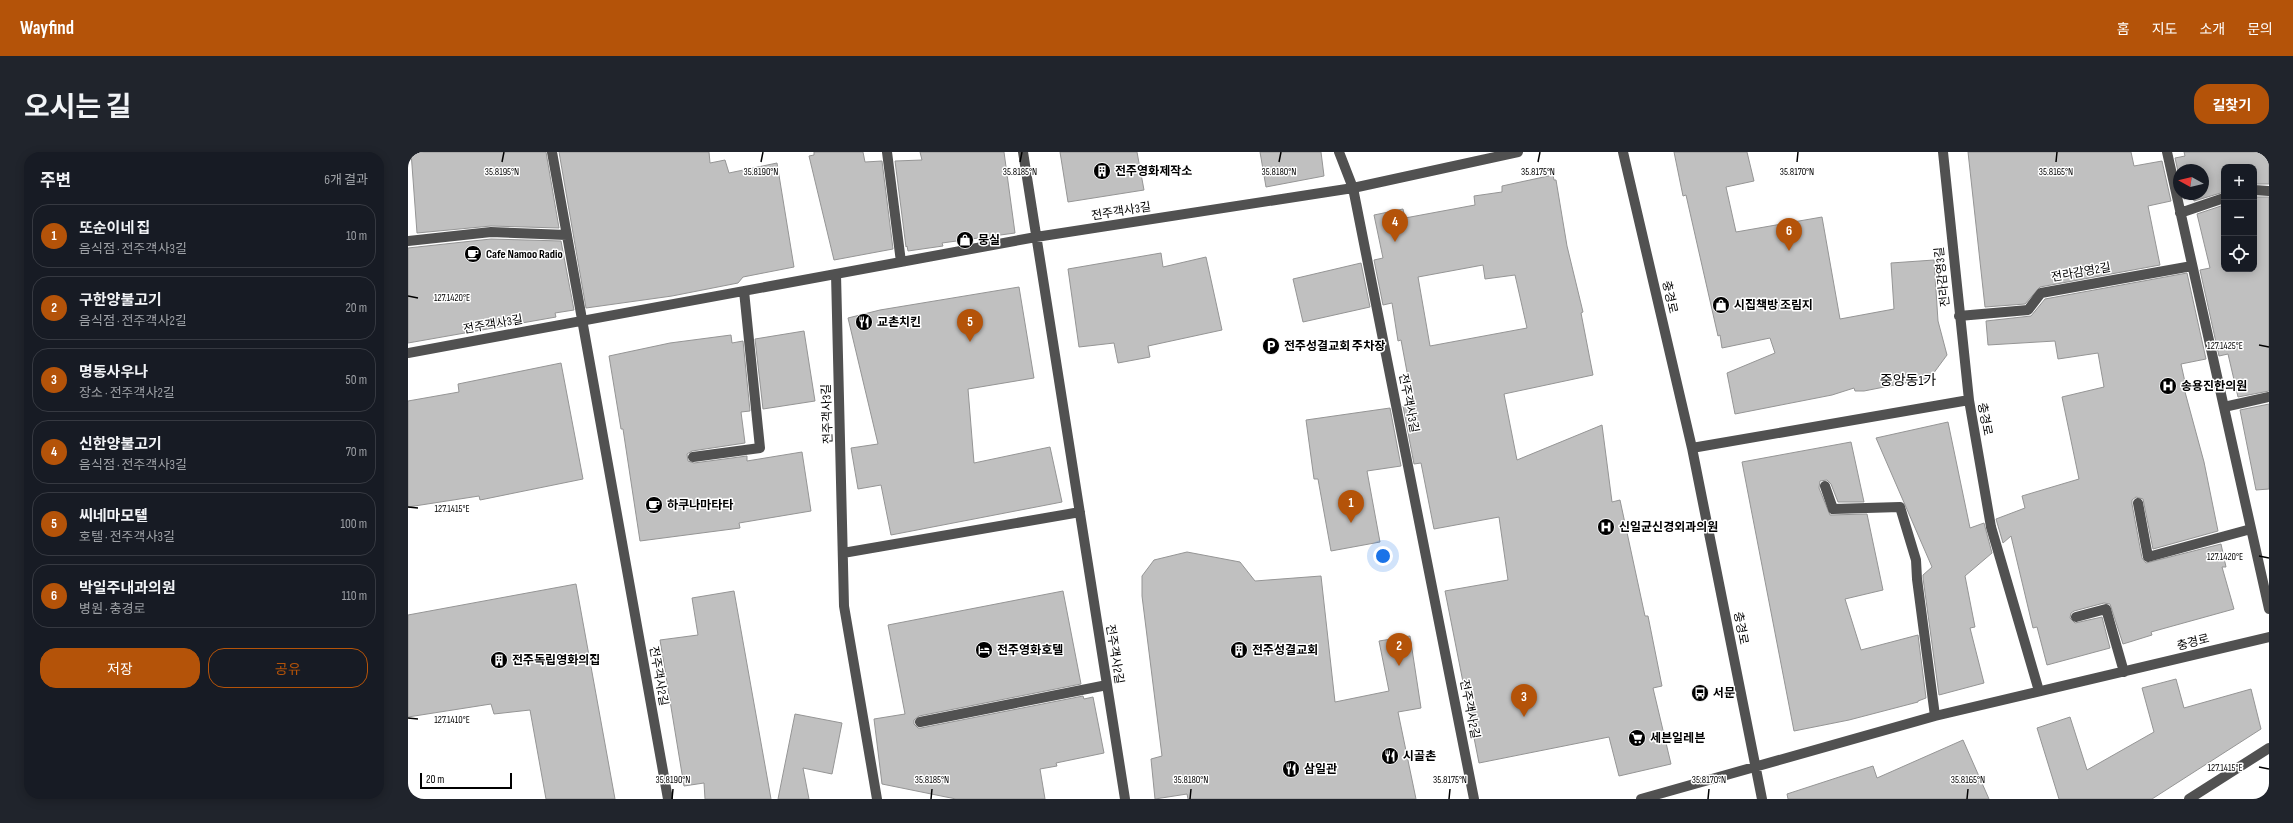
<!DOCTYPE html>
<html lang="ko">
<meta charset="utf-8">
<style>
body{margin:0;font-family:"Sofia Sans Condensed","Noto Sans KR",sans-serif;background:#20242c;color:#f1f3f6}
.controls{position:absolute;right:12px;top:12px;display:grid;overflow:hidden;border-radius:8px;box-shadow:0 2px 10px #0003}
.controls button{width:36px;height:36px;display:grid;place-items:center;padding:0;border:0;border-bottom:1px solid #363941;background:#171b24;color:#f1f3f6;font:20px sans-serif}
.compass{position:absolute;left:1765px;top:12px;width:36px;height:36px;border-radius:50%;background:#171b24;box-shadow:0 2px 10px #0003;rotate:278deg}
.scale{position:absolute;left:12px;bottom:10px;width:92px;box-sizing:border-box;padding-left:4px;border:2px solid #000;border-top:0;font-size:11px;line-height:14px;white-space:nowrap;color:#000;-webkit-text-stroke:3px #fff;paint-order:stroke}
.you{position:absolute;left:975px;top:404px;width:14px;height:14px;margin:-10px;border:3px solid #fff;border-radius:50%;background:#1a73e8;box-shadow:0 0 0 6px #1a73e833}
.badge{display:grid;place-items:center;width:26px;height:26px;border-radius:50%;background:#b45309;color:#fff;font-size:13px;font-weight:700}
.pin{position:absolute;translate:-50% -33px;filter:drop-shadow(0 1px 2px #0008)}
.pin::after{content:'';position:absolute;top:21px;width:14px;height:12px;background:inherit;clip-path:polygon(0 0,100% 0,50% 100%)}
.list{margin:0;padding:0;list-style:none}
h2{display:flex;justify-content:space-between;align-items:center;height:52px;margin:0;padding:0 16px;font-size:17px}
h2 small{font-size:13px;font-weight:400;color:#9ea1a6}
.list li{display:grid;grid-template-columns:26px 1fr auto;gap:12px;align-items:center;box-sizing:border-box;height:64px;margin:0 8px 8px;padding:0 8px;border:1px solid #363941;border-radius:16px}
.list b{display:block;font-size:15px;white-space:nowrap}
.list p{margin:0;font-size:13px;white-space:nowrap;color:#9ea1a6}
.list em{font-size:13px;font-style:normal;color:#9ea1a6}
.actions{display:flex;gap:8px;padding:12px 16px}
.actions a{flex:1;padding:9px 0;border:1px solid #b45309;border-radius:16px;text-align:center;font-size:14px;color:#b45309}
.actions .main{background:#b45309;color:#fff}
.icon{flex:none;width:22px;height:22px;fill:none;stroke:currentColor;stroke-width:2;stroke-linecap:round;stroke-linejoin:round}
.map{position:relative;flex:none;width:1861px;height:647px;overflow:hidden;border-radius:16px}
header{display:flex;align-items:center;gap:24px;box-sizing:border-box;height:56px;padding:0 20px;background:#b45309;color:#fff}
header strong{font-size:19px}
nav{display:flex;gap:22px;margin-inline-start:auto;font-size:14px}
.intro{display:flex;align-items:center;justify-content:space-between;box-sizing:border-box;height:96px;padding:0 24px}
h1{margin:0;font-size:28px}
.button{padding:10px 18px;border-radius:16px;background:#b45309;color:#fff;font-size:14px;font-weight:700}
main{display:flex;gap:24px;padding:0 24px}
aside{flex:1;background:#171b24;border-radius:16px;box-shadow:0 2px 10px #0003}
.map>svg:first-child{display:block}
.building{fill:#c0c0c0;stroke:#959595;fill-rule:evenodd}
.lines{fill:none;stroke-linecap:round;stroke-linejoin:round}
.minor{stroke:#515151;stroke-width:10}
.ticks{fill:none;stroke:#000;stroke-width:1.5}
.labels{text-anchor:middle;stroke-width:3;stroke-linejoin:round;paint-order:stroke}
.poi-label{font-size:12px;font-weight:bold;fill:#000;stroke:#fff;text-anchor:start}
.street-label{font-size:12px;fill:#000;stroke:#fff}
.quarter-label{font-size:14px;fill:#000;stroke:#fff}
.ticks-label{font-size:10px;text-anchor:middle;fill:#000;stroke:#fff;stroke-width:3;stroke-linejoin:round;paint-order:stroke}
</style>
<header>
<strong>Wayfind</strong>
<nav><a>홈</a><a>지도</a><a>소개</a><a>문의</a></nav>
</header>
<div class="intro"><h1>오시는 길</h1><a class="button">길찾기</a></div>
<main>
<aside>
<h2>주변<small>6개 결과</small></h2>
<ul class="list">
<li><span class="badge">1</span><div><b>또순이네 집</b><p>음식점 · 전주객사3길</p></div><em>10 m</em></li>
<li><span class="badge">2</span><div><b>구한양불고기</b><p>음식점 · 전주객사2길</p></div><em>20 m</em></li>
<li><span class="badge">3</span><div><b>명동사우나</b><p>장소 · 전주객사2길</p></div><em>50 m</em></li>
<li><span class="badge">4</span><div><b>신한양불고기</b><p>음식점 · 전주객사3길</p></div><em>70 m</em></li>
<li><span class="badge">5</span><div><b>씨네마모텔</b><p>호텔 · 전주객사3길</p></div><em>100 m</em></li>
<li><span class="badge">6</span><div><b>박일주내과의원</b><p>병원 · 충경로</p></div><em>110 m</em></li>
</ul>
<div class="actions"><a class="main">저장</a><a>공유</a></div>
</aside>
<div class="map">
<svg width="1861" height="647" viewBox="0 0 1861 647">
<rect width="100%" height="100%" fill="#fff"/>
<path class="building" d="M 3,0 L 138,0 L 151,76 L 83,74 L 9,81 Z
M 151,0 L 301,0 L 302,11 L 317,8 L 321,21 L 369,11 L 386,115 L 335,125 L 330,131 L 264,144 L 178,156 Z
M 406,0 L 455,0 L 457,10 L 474,9 L 485,97 L 426,108 L 401,4 L 406,3 Z
M 512,0 L 596,0 L 607,81 L 534,91 L 535,94 L 500,99 L 499,94 L 498,95 L 487,9 L 514,8 Z
M 652,0 L 729,0 L 736,38 L 660,50 Z
M 852,0 L 913,0 L 916,24 L 858,35 Z
M 1266,0 L 1339,0 L 1346,29 L 1318,35 L 1328,80 L 1414,65 L 1432,167 L 1486,157 L 1483,111 L 1526,108 L 1530,169 L 1539,203 L 1522,226 L 1456,239 L 1447,239 L 1446,236 L 1424,243 L 1327,262 L 1319,221 L 1367,201 L 1362,186 L 1314,196 L 1312,183 L 1310,184 L 1278,43 L 1275,44 Z
M 1560,0 L 1723,0 L 1726,14 L 1754,9 L 1763,49 L 1740,54 L 1752,113 L 1632,135 L 1617,152 L 1577,155 Z
M 1776,0 L 1861,0 L 1861,32 L 1846,32 L 1846,15 L 1816,15 L 1816,40 L 1786,49 L 1785,45 L 1776,47 L 1775,42 L 1795,42 L 1795,18 L 1771,18 L 1771,24 L 1767,6 L 1777,4 Z
M 1145,23 L 1146,28 L 1148,28 L 1159,94 L 1175,160 L 1173,161 L 1185,223 L 1096,242 L 1109,308 L 1194,273 L 1204,350 L 1212,348 L 1237,464 L 1240,464 L 1254,534 L 1245,536 L 1263,612 L 1211,624 L 1201,585 L 1071,611 L 1037,439 L 1100,428 L 1091,365 L 1026,377 L 1013,311 L 1006,312 L 995,254 L 1005,252 L 993,188 L 990,189 L 984,151 L 975,153 L 966,108 L 975,106 L 966,63 L 995,57 L 997,66 L 1067,53 L 1066,44 L 1094,40 L 1094,34 ZM 1075,113 L 1077,127 L 1107,123 L 1119,176 L 1022,194 L 1010,125 Z
M 1846,45 L 1861,45 L 1861,239 L 1830,245 L 1820,202 L 1811,204 L 1792,118 L 1802,116 L 1789,62 L 1816,53 L 1816,117 L 1846,117 Z
M 83,87 L 153,89 L 166,158 L 147,161 L 148,165 L 0,191 L 0,96 Z
M 753,101 L 755,115 L 798,105 L 814,178 L 740,194 L 742,205 L 710,211 L 706,191 L 671,195 L 660,117 Z
M 953,111 L 962,155 L 895,170 L 885,127 Z
M 1779,121 L 1798,207 L 1773,212 L 1779,239 L 1777,240 L 1796,310 L 1810,379 L 1745,397 L 1735,347 L 1728,345 L 1724,348 L 1724,352 L 1734,406 L 1738,411 L 1813,392 L 1818,415 L 1814,415 L 1826,457 L 1743,480 L 1744,483 L 1715,492 L 1702,452 L 1696,451 L 1666,459 L 1663,461 L 1662,466 L 1667,471 L 1694,465 L 1702,496 L 1639,513 L 1629,475 L 1625,476 L 1603,384 L 1595,391 L 1588,367 L 1617,356 L 1614,344 L 1671,327 L 1654,245 L 1696,235 L 1690,201 L 1650,207 L 1647,189 L 1580,193 L 1578,169 L 1623,164 L 1637,147 Z
M 611,135 L 626,226 L 560,237 L 566,311 L 642,295 L 654,350 L 483,383 L 473,333 L 450,337 L 443,296 L 470,292 L 440,166 L 472,158 Z
M 396,179 L 407,249 L 355,257 L 347,187 Z
M 323,183 L 324,191 L 335,189 L 342,259 L 333,260 L 337,291 L 284,299 L 279,302 L 280,309 L 286,311 L 339,304 L 339,309 L 394,300 L 403,359 L 331,371 L 332,376 L 232,389 L 215,277 L 213,277 L 201,204 L 262,191 Z
M 153,211 L 175,327 L 72,348 L 71,344 L 0,355 L 0,249 L 51,240 L 50,232 Z
M 1861,252 L 1861,337 L 1848,338 L 1832,258 Z
M 982,256 L 993,314 L 959,319 L 972,390 L 923,399 L 910,327 L 906,327 L 898,268 Z
M 1540,270 L 1562,376 L 1576,371 L 1584,401 L 1557,424 L 1567,475 L 1562,476 L 1576,531 L 1531,543 L 1515,426 L 1515,423 L 1524,415 L 1468,286 Z
M 1443,290 L 1456,350 L 1430,350 L 1423,332 L 1419,328 L 1412,329 L 1411,336 L 1422,363 L 1459,362 L 1475,438 L 1437,447 L 1453,498 L 1510,483 L 1518,546 L 1510,549 L 1510,550 L 1441,568 L 1386,579 L 1334,310 Z
M 779,400 L 832,410 L 847,429 L 913,424 L 927,550 L 981,539 L 971,489 L 1002,484 L 1013,556 L 990,560 L 1008,647 L 780,647 L 779,642 L 747,647 L 743,607 L 754,604 L 734,444 L 734,424 L 746,408 Z
M 168,432 L 207,647 L 138,647 L 122,558 L 86,562 L 83,552 L 0,565 L 0,463 Z
M 326,439 L 363,647 L 297,647 L 296,631 L 276,634 L 252,488 L 290,483 L 284,446 Z
M 655,439 L 673,532 L 511,564 L 506,568 L 506,572 L 510,576 L 513,576 L 675,544 L 676,547 L 685,545 L 696,601 L 648,611 L 649,614 L 632,617 L 637,647 L 548,647 L 474,632 L 466,567 L 497,562 L 480,473 Z
M 1768,527 L 1776,556 L 1843,537 L 1853,577 L 1744,647 L 1651,647 L 1629,576 L 1662,565 L 1679,618 L 1746,580 L 1734,536 Z
M 387,562 L 434,571 L 424,622 L 395,616 L 401,647 L 370,647 Z
M 1555,588 L 1581,647 L 1380,647 L 1379,642 L 1465,614 L 1469,626 Z"/>
<g class="lines">
<path class="minor" d="M 144,0 L 260,647
M 479,0 L 493,110
M 615,0 L 717,647
M 931,0 L 945,36 L 1066,647
M 1215,0 L 1284,296 L 1354,647
M 1535,0 L 1561,248
M 1759,0 L 1861,457
M 1846,38 L 1861,39
M 1772,61 L 1816,46
M 0,89 L 83,80 L 159,83
M 428,122 L 436,454 L 469,647
M 1551,164 L 1620,158 L 1633,141 L 1784,114
M 0,201 L 628,85 L 945,36 L 1110,0
M 1816,255 L 1861,245
M 1284,296 L 1561,248 L 1583,375 L 1631,539
M 285,305 L 352,296 L 336,139
M 1417,334 L 1425,357 L 1492,355 L 1508,408 L 1509,427 L 1527,564
M 1730,351 L 1740,405 L 1843,377
M 435,401 L 672,360
M 1668,465 L 1698,457 L 1716,520
M 512,570 L 699,533
M 1233,647 L 1527,564 L 1861,485
M 1781,647 L 1861,596"/>
</g>
<path class="ticks" d="M 94,10 L 96,0M 353,10 L 355,0M 612,10 L 614,0M 871,10 L 873,0M 1130,10 L 1132,0M 1389,10 L 1390,0M 1648,10 L 1649,0M 0,144 L 10,146M 1851,193 L 1861,195M 0,355 L 10,356M 1851,404 L 1861,406M 0,566 L 10,567M 1851,615 L 1861,617M 264,647 L 265,637M 523,647 L 524,637M 782,647 L 783,637M 1041,647 L 1042,637M 1300,647 L 1301,637M 1559,647 L 1560,637"/>
<defs>
<g id="building-disc" transform="scale(0.9)"><circle r="9.5" fill="#000" stroke="#fff"/><path d="M-4-6H4V6H1V3H-1V6H-4ZM-2.5-4.3h1.7v1.8h-1.7ZM.8-4.3h1.7v1.8H.8ZM-2.5-1h1.7V.8h-1.7ZM.8-1h1.7V.8H.8Z" fill="#fff"/></g>
<g id="shop-disc" transform="scale(0.9)"><circle r="9.5" fill="#000" stroke="#fff"/><path d="M-5-2.5h2.3a2.7 3.5 0 0 1 5.4 0H5L5.5 6h-11ZM-1.5-2.5h3a1.5 2.3 0 0 0-3 0Z" fill="#fff"/></g>
<g id="cafe-disc" transform="scale(0.9)"><circle r="9.5" fill="#000" stroke="#fff"/><path d="M-5.5-4.5H6V0H3Q3 3.5 0 3.5H-2.5Q-5.5 3.5-5.5 0ZM3-3.2v2h1.7v-2ZM-6 4.5H4V6H-6Z" fill="#fff"/></g>
<g id="restaurant-disc" transform="scale(0.9)"><circle r="9.5" fill="#000" stroke="#fff"/><path d="M-5-6h1v4h1v-4h1v4h1v-4h1v5L-1.5 .5V6h-2V.5L-5-1ZM5-6V6H3V1.5H1.5Q1.5-4 5-6Z" fill="#fff"/></g>
<g id="parking-disc" transform="scale(0.9)"><circle r="9.5" fill="#000" stroke="#fff"/><path d="M-3.5-5.5H1a3.5 3.5 0 0 1 0 7H-1V5.5H-3.5ZM-1-3.4V-.6H.8a1.4 1.4 0 0 0 0-2.8Z" fill="#fff"/></g>
<g id="hospital-disc" transform="scale(0.9)"><circle r="9.5" fill="#000" stroke="#fff"/><path d="M-5-5h3v3.5h4V-5h3V5h-3V1.5h-4V5h-3Z" fill="#fff"/></g>
<g id="hotel-disc" transform="scale(0.9)"><circle r="9.5" fill="#000" stroke="#fff"/><path d="M-6-4.5h1.5V1H6V5H4.5V3h-9V5H-6ZM-4 0a1.8 1.8 0 1 1 3.6 0ZM.5 0V-2.5h3Q6-2.5 6 0Z" fill="#fff"/></g>
<g id="bus-disc" transform="scale(0.9)"><circle r="9.5" fill="#000" stroke="#fff"/><path d="M-5-6H5V4H4V6H2V4H-2V6H-4V4H-5ZM-3.5-4V0h7V-4ZM-3.5 1.2v1.5H-2V1.2ZM2 1.2v1.5H3.5V1.2Z" fill="#fff"/></g>
<g id="supermarket-disc" transform="scale(0.9)"><circle r="9.5" fill="#000" stroke="#fff"/><path d="M-6-5.5h2.5l.6 2H6L4.5 2H-2.5L-4.4-4H-6ZM-1.5 3.2a1.3 1.3 0 1 0 .1 0ZM3 3.2a1.3 1.3 0 1 0 .1 0Z" fill="#fff"/></g>
</defs>
<g fill-rule="evenodd">
<use href="#building-disc" x="694" y="19"/>
<use href="#shop-disc" x="557" y="88"/>
<use href="#cafe-disc" x="65" y="102"/>
<use href="#shop-disc" x="1313" y="153"/>
<use href="#restaurant-disc" x="456" y="170"/>
<use href="#parking-disc" x="863" y="194"/>
<use href="#hospital-disc" x="1760" y="234"/>
<use href="#cafe-disc" x="246" y="353"/>
<use href="#hospital-disc" x="1198" y="375"/>
<use href="#hotel-disc" x="576" y="498"/>
<use href="#building-disc" x="831" y="498"/>
<use href="#building-disc" x="91" y="508"/>
<use href="#bus-disc" x="1292" y="541"/>
<use href="#supermarket-disc" x="1229" y="586"/>
<use href="#restaurant-disc" x="982" y="604"/>
<use href="#restaurant-disc" x="883" y="617"/>
</g>
<g class="labels">
<g class="poi-label">
<text x="707" y="23">전주영화제작소</text>
<text x="570" y="92">뭉실</text>
<text x="78" y="106">Cafe Namoo Radio</text>
<text x="1326" y="157">시집책방 조림지</text>
<text x="469" y="174">교촌치킨</text>
<text x="876" y="198">전주성결교회 주차장</text>
<text x="1773" y="238">송용진한의원</text>
<text x="259" y="357">하쿠나마타타</text>
<text x="1211" y="379">신일균신경외과의원</text>
<text x="589" y="502">전주영화호텔</text>
<text x="844" y="502">전주성결교회</text>
<text x="104" y="512">전주독립영화의집</text>
<text x="1305" y="545">서문</text>
<text x="1242" y="590">세븐일레븐</text>
<text x="995" y="608">시골촌</text>
<text x="896" y="621">삼일관</text>
</g>
<g class="street-label">
<text transform="translate(713 59) rotate(-9)" y="4">전주객사3길</text>
<text transform="translate(1673 120) rotate(-10)" y="4">전라감영2길</text>
<text transform="translate(1534 125) rotate(-96)" y="4">전라감영3길</text>
<text transform="translate(1262 145) rotate(77)" y="4">충경로</text>
<text transform="translate(85 172) rotate(-10)" y="4">전주객사3길</text>
<text transform="translate(1001 251) rotate(79)" y="4">전주객사3길</text>
<text transform="translate(419 262) rotate(-92)" y="4">전주객사3길</text>
<text transform="translate(1577 267) rotate(79)" y="4">충경로</text>
<text transform="translate(1333 476) rotate(79)" y="4">충경로</text>
<text transform="translate(1785 490) rotate(-14)" y="4">충경로</text>
<text transform="translate(707 502) rotate(81)" y="4">전주객사2길</text>
<text transform="translate(251 524) rotate(80)" y="4">전주객사2길</text>
<text transform="translate(1062 557) rotate(79)" y="4">전주객사2길</text>
</g>
<g class="quarter-label">
<text x="1500" y="233">중앙동1가</text>
</g>
</g>
<g class="ticks-label">
<text x="94" y="23">35.8195°N</text>
<text x="353" y="23">35.8190°N</text>
<text x="612" y="23">35.8185°N</text>
<text x="871" y="23">35.8180°N</text>
<text x="1130" y="23">35.8175°N</text>
<text x="1389" y="23">35.8170°N</text>
<text x="1648" y="23">35.8165°N</text>
<text x="44" y="149">127.1420°E</text>
<text x="1817" y="197">127.1425°E</text>
<text x="44" y="360">127.1415°E</text>
<text x="1817" y="408">127.1420°E</text>
<text x="44" y="571">127.1410°E</text>
<text x="1817" y="619">127.1415°E</text>
<text x="265" y="631">35.8190°N</text>
<text x="524" y="631">35.8185°N</text>
<text x="783" y="631">35.8180°N</text>
<text x="1042" y="631">35.8175°N</text>
<text x="1301" y="631">35.8170°N</text>
<text x="1560" y="631">35.8165°N</text>
</g>
</svg>
<div class="controls">
<button>+</button>
<button>−</button>
<button><svg class="icon" aria-label="locate" viewBox="0 0 24 24"><circle cx="12" cy="12" r="6"/><path d="M12 2v4M12 18v4M2 12h4M18 12h4"/></svg></button>
</div>
<svg class="compass" viewBox="-18 -18 36 36"><path d="M0-13l5 13h-10z" fill="#e53935"/><path d="M0 13l5-13h-10z" fill="#9ea1a6"/></svg>
<div class="scale">20 m</div>
<div class="you"></div>
<div class="pin badge" style="left:943px;top:371px">1</div>
<div class="pin badge" style="left:991px;top:514px">2</div>
<div class="pin badge" style="left:1116px;top:565px">3</div>
<div class="pin badge" style="left:987px;top:90px">4</div>
<div class="pin badge" style="left:562px;top:190px">5</div>
<div class="pin badge" style="left:1381px;top:99px">6</div>
</div>
</main>
